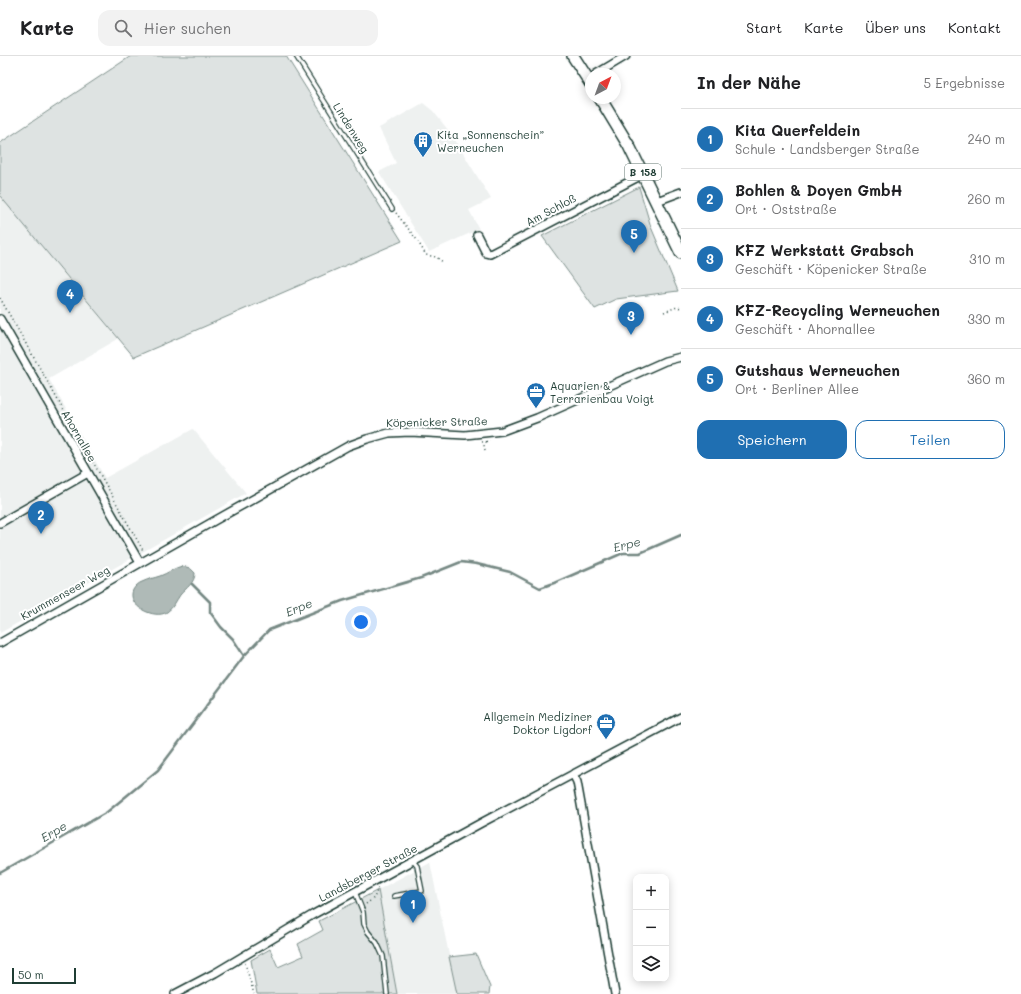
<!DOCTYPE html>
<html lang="de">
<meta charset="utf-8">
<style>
body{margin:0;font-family:Mali,sans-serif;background:#f2f2f2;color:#202124}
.controls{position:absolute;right:12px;bottom:12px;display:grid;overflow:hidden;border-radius:8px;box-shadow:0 2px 10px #0003}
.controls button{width:36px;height:36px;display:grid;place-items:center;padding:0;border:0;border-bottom:1px solid #e0e0e0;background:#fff;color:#202124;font:20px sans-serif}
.compass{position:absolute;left:585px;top:12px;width:36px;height:36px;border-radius:50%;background:#fff;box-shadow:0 2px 10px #0003;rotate:41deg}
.scale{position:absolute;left:12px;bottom:10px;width:64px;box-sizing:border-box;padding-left:4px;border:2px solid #1f3d34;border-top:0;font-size:11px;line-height:14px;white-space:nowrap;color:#1f3d34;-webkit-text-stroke:3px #fff;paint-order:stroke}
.you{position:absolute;left:361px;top:566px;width:14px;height:14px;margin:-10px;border:3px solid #fff;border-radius:50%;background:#1a73e8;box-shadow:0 0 0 6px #1a73e833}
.badge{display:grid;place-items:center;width:26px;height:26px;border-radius:50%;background:#1f6fb2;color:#fff;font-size:13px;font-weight:700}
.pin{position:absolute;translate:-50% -33px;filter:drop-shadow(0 1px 2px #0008)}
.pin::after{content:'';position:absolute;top:21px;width:14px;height:12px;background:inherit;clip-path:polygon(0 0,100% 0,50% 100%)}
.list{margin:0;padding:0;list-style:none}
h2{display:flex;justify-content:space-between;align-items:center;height:52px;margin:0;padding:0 16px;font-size:17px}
h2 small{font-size:13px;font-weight:400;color:#757577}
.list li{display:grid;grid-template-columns:26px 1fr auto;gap:12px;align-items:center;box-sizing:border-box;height:60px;padding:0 16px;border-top:1px solid #e0e0e0}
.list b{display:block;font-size:15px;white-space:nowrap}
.list p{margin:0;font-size:13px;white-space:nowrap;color:#757577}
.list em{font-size:13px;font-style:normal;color:#757577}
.actions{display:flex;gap:8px;padding:12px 16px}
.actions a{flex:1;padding:9px 0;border:1px solid #1f6fb2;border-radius:12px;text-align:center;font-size:14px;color:#1f6fb2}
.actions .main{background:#1f6fb2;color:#fff}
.icon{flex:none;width:22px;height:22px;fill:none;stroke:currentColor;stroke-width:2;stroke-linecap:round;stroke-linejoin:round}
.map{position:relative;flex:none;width:681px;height:938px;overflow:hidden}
header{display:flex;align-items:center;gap:24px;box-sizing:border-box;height:56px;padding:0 20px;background:#fff;border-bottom:1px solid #e0e0e0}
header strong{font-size:19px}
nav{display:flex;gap:22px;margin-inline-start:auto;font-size:14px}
.search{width:280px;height:36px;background:#f2f2f2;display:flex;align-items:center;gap:10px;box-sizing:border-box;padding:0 14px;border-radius:12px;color:#757577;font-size:15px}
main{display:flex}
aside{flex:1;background:#fff}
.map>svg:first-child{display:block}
.built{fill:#eef1f0}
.green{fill:#dee3e2;stroke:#7e908b}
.water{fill:#afbab7;stroke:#758883}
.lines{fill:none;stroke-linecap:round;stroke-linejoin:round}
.stream{stroke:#758883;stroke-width:2.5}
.lane-casing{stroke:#1f3d34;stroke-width:6}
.street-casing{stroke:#1f3d34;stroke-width:10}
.primary-casing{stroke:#1f3d34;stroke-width:14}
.path{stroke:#1f3d34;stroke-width:1.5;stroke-dasharray:1 3;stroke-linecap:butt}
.lane{stroke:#fff;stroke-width:3.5}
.street{stroke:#fff;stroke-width:7}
.primary{stroke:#fff;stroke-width:11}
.labels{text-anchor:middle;stroke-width:4;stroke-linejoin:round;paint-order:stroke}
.shield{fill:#fff;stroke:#627771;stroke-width:1}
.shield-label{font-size:10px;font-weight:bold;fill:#1f3d34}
.street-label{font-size:11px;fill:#1f3d34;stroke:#fff}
.poi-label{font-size:11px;fill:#1f3d34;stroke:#fff;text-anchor:start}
.water-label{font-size:12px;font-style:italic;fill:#4a625b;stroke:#fff}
</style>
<header>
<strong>Karte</strong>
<div class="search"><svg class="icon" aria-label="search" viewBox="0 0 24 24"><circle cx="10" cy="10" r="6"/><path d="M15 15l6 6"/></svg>Hier suchen</div>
<nav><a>Start</a><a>Karte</a><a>Über uns</a><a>Kontakt</a></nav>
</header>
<main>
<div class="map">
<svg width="681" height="938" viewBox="0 0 681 938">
<rect width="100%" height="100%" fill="#fff"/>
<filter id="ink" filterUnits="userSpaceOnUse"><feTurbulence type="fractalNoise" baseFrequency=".025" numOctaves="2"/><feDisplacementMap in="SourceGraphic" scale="8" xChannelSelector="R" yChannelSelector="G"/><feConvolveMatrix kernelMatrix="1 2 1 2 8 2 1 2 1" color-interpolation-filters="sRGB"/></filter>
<g filter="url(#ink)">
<path class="built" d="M 423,47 L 433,55 L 452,79 L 491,143 L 469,154 L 479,173 L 429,196 L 379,116 L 396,107 L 379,72 Z
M 0,140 L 118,283 L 49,323 L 105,422 L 193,373 L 246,437 L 0,577 Z
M 430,806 L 457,938 L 397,938 L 378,834 Z"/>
<path class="green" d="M 131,0 L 286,0 L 402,185 L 134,301 L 0,140 L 0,87 Z
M 639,131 L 651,171 L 678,235 L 616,243 L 595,253 L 542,180 Z
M 378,834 L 397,938 L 257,938 L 251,904 L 270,893 L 278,911 L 303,900 L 298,888 L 323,874 L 319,865 Z
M 476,898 L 490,931 L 489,938 L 457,938 L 449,901 Z"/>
<path class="water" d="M 182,510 L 190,512 L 195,517 C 195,527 186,532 180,539 C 176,545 173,552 167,556 C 155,564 126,550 133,534 C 135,530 139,527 142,526 C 148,523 154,522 160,520 C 168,517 174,512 182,510 Z"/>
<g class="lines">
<path class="stream" d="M 192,528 L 210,546 L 210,556 L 221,571 L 233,583 L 244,600
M 0,817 L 107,756 L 158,714 L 244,600 L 269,574 L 342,545 L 421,522 L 461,506 L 477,508 L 510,516 L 540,532 L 554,527 L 623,497 L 640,497 L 681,479"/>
<g class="lane-casing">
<path id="lane" d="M 296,0 L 392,153
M 355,836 L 363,856 L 364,868 L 368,876 L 377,887 L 383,900 L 387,938
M 394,840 L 422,835 L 417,810 L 413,805"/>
</g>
<g class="street-casing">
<path id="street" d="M 596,18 L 626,0
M 657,145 L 681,136
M 477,179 L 486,197 L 490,198 L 644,118
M 0,263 L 140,507
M 0,467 L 88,417
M 0,587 L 214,465 L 348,390 L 367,383 L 389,377 L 410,376 L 465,379 L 502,375 L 537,362 L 665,305 L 681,301
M 573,718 L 577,726 L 615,938
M 175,938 L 215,917 L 314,858 L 481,767 L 681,661"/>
</g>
<g class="primary-casing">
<path id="primary" d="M 573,0 L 591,28
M 600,42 L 629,90 L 681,197"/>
</g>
<path class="path" d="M 396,157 L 417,184 L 426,199 L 436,201 L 443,206
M 0,242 L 144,496
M 664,256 L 677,251 L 681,252
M 482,386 L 490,385
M 485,394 L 484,390 L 486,386
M 366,848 L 374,842 L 378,832
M 245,907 L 254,938"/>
<use href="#lane" class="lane"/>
<use href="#street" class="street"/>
<use href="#primary" class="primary"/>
</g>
</g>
<defs>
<g id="building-pin" transform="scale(1)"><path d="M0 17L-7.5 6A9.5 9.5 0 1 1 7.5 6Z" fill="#1f6fb2" stroke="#fff"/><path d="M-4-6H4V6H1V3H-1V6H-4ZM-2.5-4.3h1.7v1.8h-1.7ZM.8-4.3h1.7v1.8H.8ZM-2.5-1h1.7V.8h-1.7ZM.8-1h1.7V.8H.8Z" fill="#fff"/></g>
<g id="office-pin" transform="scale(1)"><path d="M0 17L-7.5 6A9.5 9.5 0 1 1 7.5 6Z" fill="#1f6fb2" stroke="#fff"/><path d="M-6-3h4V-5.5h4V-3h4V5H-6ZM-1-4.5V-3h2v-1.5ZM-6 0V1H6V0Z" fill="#fff"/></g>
</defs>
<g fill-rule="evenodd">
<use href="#building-pin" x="423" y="85"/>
<use href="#office-pin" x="536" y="336"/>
<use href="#office-pin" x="606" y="667"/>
</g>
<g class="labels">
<rect class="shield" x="625" y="108" width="36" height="16" rx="3"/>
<g class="shield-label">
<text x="643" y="120">B 158</text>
</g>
<g class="street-label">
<text transform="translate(351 72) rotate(58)" y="4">Lindenweg</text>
<text transform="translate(551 154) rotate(-28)" y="4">Am Schloß</text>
<text transform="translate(437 366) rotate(-1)" y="4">Köpenicker Straße</text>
<text transform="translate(79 380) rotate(60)" y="4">Ahornallee</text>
<text transform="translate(65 537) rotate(-29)" y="4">Krummenseer Weg</text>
<text transform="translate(368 817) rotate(-28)" y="4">Landsberger Straße</text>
</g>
<g class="poi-label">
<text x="437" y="83">Kita „Sonnenschein“<tspan x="437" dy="13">Werneuchen</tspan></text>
<text x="550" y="334">Aquarien &amp;<tspan x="550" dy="13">Terrarienbau Voigt</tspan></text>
<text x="592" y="665" text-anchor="end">Allgemein Mediziner<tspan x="592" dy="13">Doktor Ligdorf</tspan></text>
</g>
<g class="water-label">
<text transform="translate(627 489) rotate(-14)" y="4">Erpe</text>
<text transform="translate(299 552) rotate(-22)" y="4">Erpe</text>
<text transform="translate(54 776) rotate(-30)" y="4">Erpe</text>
</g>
</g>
</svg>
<div class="controls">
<button>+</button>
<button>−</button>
<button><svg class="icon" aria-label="layers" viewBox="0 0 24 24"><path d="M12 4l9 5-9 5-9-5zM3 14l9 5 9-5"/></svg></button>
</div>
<svg class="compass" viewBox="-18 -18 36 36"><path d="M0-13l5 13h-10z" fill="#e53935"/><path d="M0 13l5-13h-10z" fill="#757577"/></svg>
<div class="scale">50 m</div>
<div class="you"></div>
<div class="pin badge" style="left:413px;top:867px">1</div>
<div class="pin badge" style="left:41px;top:478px">2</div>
<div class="pin badge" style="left:631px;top:279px">3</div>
<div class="pin badge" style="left:70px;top:257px">4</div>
<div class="pin badge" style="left:634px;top:197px">5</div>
</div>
<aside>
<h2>In der Nähe<small>5 Ergebnisse</small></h2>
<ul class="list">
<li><span class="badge">1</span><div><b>Kita Querfeldein</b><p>Schule · Landsberger Straße</p></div><em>240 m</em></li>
<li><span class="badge">2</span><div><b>Bohlen &amp; Doyen GmbH</b><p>Ort · Oststraße</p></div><em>260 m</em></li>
<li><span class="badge">3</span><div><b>KFZ Werkstatt Grabsch</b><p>Geschäft · Köpenicker Straße</p></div><em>310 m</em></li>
<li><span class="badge">4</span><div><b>KFZ-Recycling Werneuchen</b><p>Geschäft · Ahornallee</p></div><em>330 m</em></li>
<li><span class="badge">5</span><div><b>Gutshaus Werneuchen</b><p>Ort · Berliner Allee</p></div><em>360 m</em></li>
</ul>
<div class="actions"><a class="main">Speichern</a><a>Teilen</a></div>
</aside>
</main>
